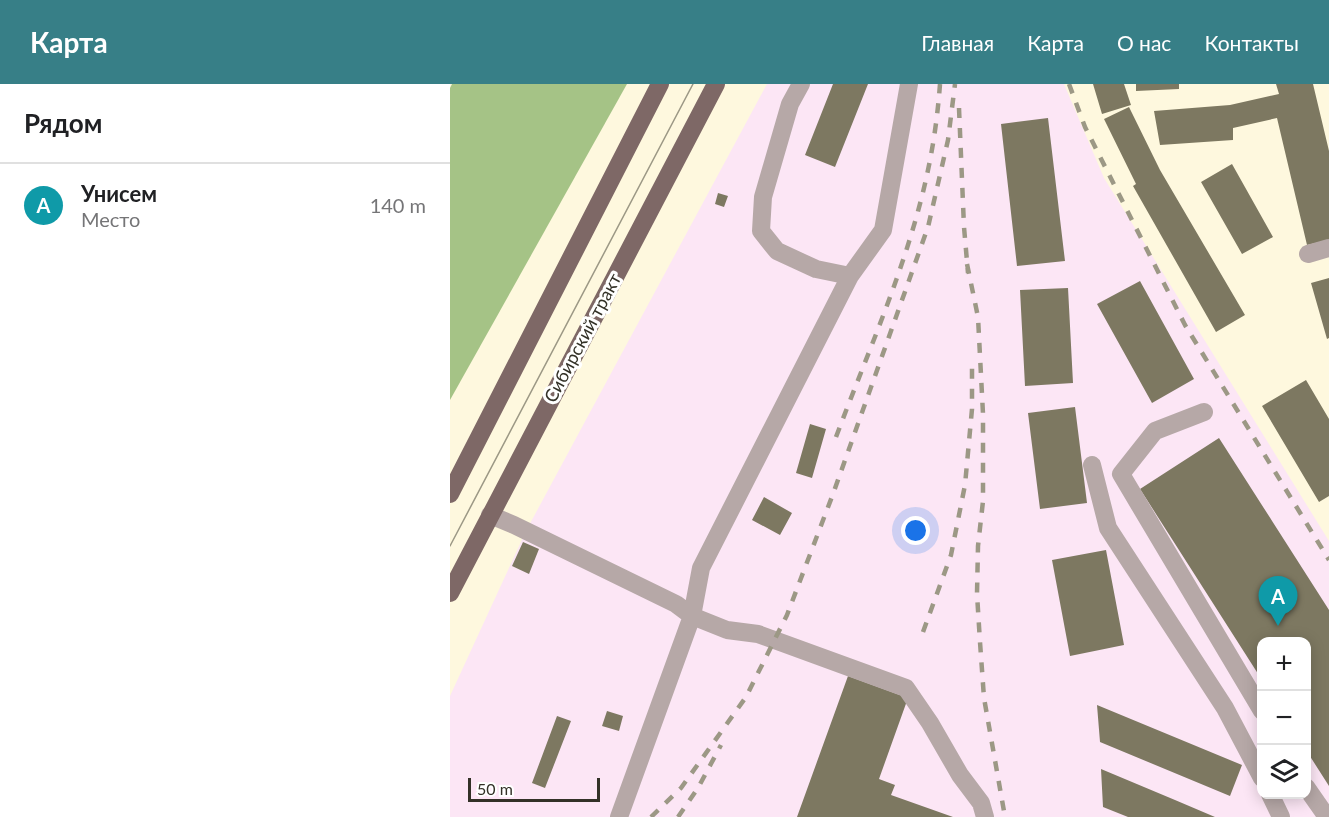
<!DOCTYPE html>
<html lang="ru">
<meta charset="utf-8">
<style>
body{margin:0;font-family:Lato,sans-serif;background:#f6f6f6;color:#202124}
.controls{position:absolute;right:18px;bottom:18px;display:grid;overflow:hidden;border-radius:12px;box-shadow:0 3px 15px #0003}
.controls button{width:54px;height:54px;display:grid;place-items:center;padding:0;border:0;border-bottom:2px solid #e0e0e0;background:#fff;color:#202124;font:30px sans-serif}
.scale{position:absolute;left:18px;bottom:15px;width:132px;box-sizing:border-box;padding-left:6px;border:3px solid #333127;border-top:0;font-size:16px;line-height:21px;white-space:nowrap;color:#333127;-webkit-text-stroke:4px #fff;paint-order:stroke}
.you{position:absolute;left:466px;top:447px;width:21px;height:21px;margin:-15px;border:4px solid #fff;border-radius:50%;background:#1a73e8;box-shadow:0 0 0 9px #1a73e833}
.badge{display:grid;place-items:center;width:39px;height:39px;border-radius:50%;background:#377f87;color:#fff;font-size:20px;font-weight:700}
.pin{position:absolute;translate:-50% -50px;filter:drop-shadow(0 2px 3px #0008)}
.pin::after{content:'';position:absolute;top:32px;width:21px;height:18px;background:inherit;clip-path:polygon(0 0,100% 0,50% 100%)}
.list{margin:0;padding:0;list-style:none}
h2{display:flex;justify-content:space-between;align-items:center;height:78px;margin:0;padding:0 24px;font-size:26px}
h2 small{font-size:20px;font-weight:400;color:#757577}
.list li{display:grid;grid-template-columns:39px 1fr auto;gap:18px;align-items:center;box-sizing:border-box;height:84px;padding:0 24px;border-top:2px solid #e0e0e0}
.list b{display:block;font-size:22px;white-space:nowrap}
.list p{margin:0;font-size:20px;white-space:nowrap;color:#757577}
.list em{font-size:20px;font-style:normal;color:#757577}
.icon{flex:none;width:33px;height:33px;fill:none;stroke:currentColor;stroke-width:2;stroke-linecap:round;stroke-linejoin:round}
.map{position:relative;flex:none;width:879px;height:733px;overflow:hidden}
header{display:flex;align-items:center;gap:36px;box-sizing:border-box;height:84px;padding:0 30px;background:#377f87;color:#fff}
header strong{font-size:28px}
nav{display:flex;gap:33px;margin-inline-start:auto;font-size:21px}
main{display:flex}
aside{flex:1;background:#fff}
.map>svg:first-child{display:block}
.industrial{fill:#fce6f5;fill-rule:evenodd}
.forest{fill:#a5c386}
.building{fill:#7d7861}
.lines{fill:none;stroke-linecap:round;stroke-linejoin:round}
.minor{stroke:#b6a8a7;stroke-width:18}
.major{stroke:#7e6866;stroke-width:18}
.tram{stroke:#9c9885;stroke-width:1.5}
.rail{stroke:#9c9885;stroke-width:4.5;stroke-dasharray:10 10;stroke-linecap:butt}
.labels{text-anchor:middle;stroke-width:6;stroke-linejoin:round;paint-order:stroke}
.street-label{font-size:18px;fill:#333127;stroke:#fff}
</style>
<header>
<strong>Карта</strong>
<nav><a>Главная</a><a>Карта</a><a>О нас</a><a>Контакты</a></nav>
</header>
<main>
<aside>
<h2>Рядом<small></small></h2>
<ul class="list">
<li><span class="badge" style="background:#0f9aa8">A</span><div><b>Унисем</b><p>Место</p></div><em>140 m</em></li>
</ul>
</aside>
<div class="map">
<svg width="879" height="733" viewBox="0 0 879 733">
<rect width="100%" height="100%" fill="#fef8de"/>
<path class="industrial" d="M 317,0 L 614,0 L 654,94 L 879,457 L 879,733 L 0,733 L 0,612 L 76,447 ZM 812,558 L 856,558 L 856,710 L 812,710 Z"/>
<path class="forest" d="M 2,0 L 177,0 L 0,316 L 0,4 Z"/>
<path class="building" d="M 383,0 L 418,0 L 385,83 L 355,71 Z
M 643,0 L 674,0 L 681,21 L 652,30 Z
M 686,0 L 729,0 L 729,5 L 686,7 Z
M 826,0 L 863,0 L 879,67 L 879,156 L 857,161 L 827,34 L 783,44 L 783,56 L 710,61 L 704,27 L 780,21 L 829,10 Z
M 679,23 L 710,86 L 795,231 L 766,248 L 683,102 L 686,100 L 654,35 Z
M 598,34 L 615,177 L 567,182 L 551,40 Z
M 782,80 L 823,153 L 792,170 L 751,98 Z
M 268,109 L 278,112 L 274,123 L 265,120 Z
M 879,194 L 879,254 L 877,255 L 861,199 Z
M 690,197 L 744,295 L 702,319 L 647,220 Z
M 618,204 L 623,299 L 575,302 L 570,206 Z
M 856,296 L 879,335 L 879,412 L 869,418 L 812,322 Z
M 625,323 L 637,419 L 590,425 L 578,329 Z
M 360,340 L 376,345 L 362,394 L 346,389 Z
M 769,354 L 879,526 L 879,702 L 856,666 L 856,558 L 812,558 L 812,596 L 690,405 Z
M 314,413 L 342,429 L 330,451 L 302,436 Z
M 73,458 L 89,465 L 79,490 L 62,482 Z
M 656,466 L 674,561 L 620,572 L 602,476 Z
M 398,592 L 458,614 L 429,695 L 445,701 L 441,711 L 503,733 L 347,733 Z
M 647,621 L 792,681 L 780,712 L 650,658 Z
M 157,627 L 173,632 L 169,647 L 152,642 Z
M 107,632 L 121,637 L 95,704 L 82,699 Z
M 651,685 L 725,716 L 765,733 L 678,733 L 653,723 Z"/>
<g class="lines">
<path class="minor" d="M 858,170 L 879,164
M 400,192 L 433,146 L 459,0
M 754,328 L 705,347 L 671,390 L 812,627
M 642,381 L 658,444 L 775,624 L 812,694
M 40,431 L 64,441 L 226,520 L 242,532 L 277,546 L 308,550 L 456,604 L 480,639 L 510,691 L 531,719 L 535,733
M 856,703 L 877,733
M 820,710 L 831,733
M 169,733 L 242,532 L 251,484 L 400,192 L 366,185 L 327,167 L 311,147 L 313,113 L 340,20 L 351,0"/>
<path class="major" d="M 0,410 L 210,0
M 0,509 L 266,0"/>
<path class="tram" d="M 0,462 L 243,0"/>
<path class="rail" d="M 619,0 L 635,43 L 735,241 L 879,476
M 509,24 L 514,143 L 518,189
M 517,180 L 528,233 L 533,330 L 533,417 L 528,462 L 527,510 L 530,558 L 534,614 L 555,733
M 386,353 C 419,265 459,177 478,86 C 484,58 488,28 490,0
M 473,548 L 501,471 L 515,401 L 522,325 L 522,276
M 201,733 L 231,704 L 296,613 L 337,531 L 383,410 L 478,143 L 498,56 L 505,0
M 228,733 L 248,704 L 271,661"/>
</g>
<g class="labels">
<g class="street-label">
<text transform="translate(133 254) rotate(-62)" y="6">Сибирский тракт</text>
</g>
</g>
</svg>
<div class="controls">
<button>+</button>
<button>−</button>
<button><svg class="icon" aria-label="layers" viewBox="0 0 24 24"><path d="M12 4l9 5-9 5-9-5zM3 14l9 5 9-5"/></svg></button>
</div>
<div class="scale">50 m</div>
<div class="you"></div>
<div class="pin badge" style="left:828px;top:542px;background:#0f9aa8">A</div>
</div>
</main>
